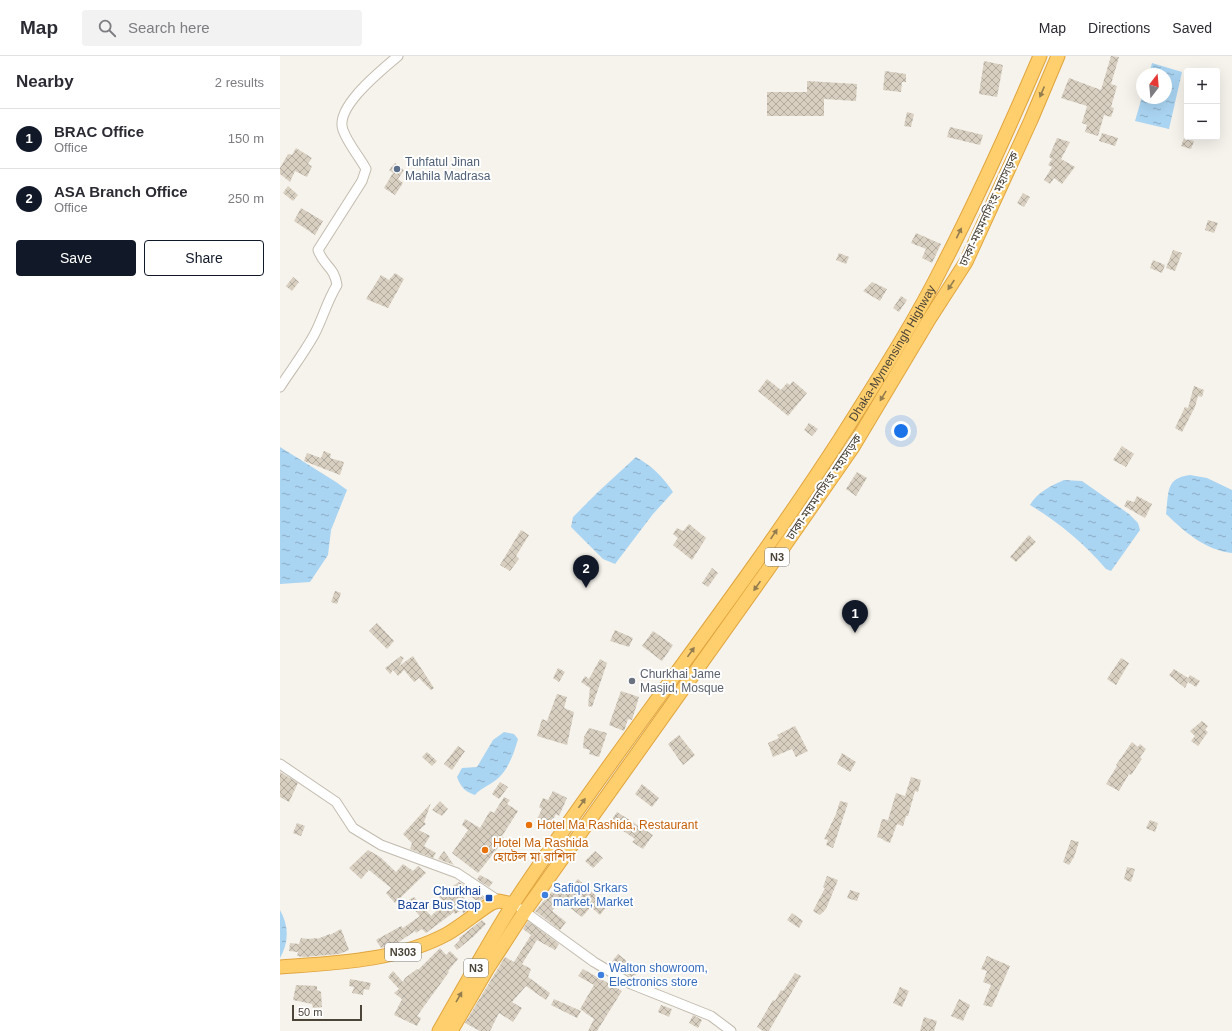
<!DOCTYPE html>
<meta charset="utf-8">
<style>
body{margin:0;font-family:Helvetica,"Noto Sans Bengali",sans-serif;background:#f2f2f3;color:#2b2b33}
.controls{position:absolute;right:12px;top:12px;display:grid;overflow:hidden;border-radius:4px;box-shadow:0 4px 16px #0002}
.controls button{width:36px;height:36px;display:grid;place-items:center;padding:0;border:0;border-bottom:1px solid #e1e1e2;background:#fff;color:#2b2b33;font:20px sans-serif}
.compass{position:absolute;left:856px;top:12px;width:36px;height:36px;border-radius:50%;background:#fff;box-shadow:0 4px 16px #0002;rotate:16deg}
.scale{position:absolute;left:12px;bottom:10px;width:70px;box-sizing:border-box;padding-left:4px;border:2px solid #4b4439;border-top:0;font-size:11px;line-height:14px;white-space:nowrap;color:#4b4439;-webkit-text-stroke:3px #fff;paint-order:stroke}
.you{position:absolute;left:621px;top:375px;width:14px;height:14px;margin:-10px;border:3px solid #fff;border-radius:50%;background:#1a73e8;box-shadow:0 0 0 6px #1a73e833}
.badge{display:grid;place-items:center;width:26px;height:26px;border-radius:50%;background:#111827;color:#fff;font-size:13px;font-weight:700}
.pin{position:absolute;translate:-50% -33px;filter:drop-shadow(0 1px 2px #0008)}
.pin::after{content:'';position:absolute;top:21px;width:14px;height:12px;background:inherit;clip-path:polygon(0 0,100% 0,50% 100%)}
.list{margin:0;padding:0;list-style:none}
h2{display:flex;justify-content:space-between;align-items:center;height:52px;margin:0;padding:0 16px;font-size:17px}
h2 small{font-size:13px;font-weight:400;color:#7c7c81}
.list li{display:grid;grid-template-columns:26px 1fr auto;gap:12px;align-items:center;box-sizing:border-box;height:60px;padding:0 16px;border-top:1px solid #e1e1e2}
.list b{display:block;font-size:15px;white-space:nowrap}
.list p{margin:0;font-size:13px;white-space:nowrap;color:#7c7c81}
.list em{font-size:13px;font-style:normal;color:#7c7c81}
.actions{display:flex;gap:8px;padding:12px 16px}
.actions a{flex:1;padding:9px 0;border:1px solid #111827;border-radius:4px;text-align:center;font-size:14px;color:#111827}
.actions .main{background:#111827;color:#fff}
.icon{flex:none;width:22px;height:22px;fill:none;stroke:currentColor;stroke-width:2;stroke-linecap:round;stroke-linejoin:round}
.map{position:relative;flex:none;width:952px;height:975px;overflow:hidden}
header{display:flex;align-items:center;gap:24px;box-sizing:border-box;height:56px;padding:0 20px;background:#fff;border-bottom:1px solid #e1e1e2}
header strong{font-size:19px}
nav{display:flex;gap:22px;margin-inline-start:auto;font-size:14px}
.search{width:280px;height:36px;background:#f2f2f3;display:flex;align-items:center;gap:10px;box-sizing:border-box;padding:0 14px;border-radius:4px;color:#7c7c81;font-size:15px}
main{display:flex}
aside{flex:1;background:#fff}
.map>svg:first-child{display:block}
.water{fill:url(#water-ripples)}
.building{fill:url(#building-cross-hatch)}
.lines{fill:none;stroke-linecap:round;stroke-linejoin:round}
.minor-casing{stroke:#c2bbae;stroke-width:11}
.highway-casing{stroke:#e0a43c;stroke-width:15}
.minor{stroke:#fff;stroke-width:9}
.highway{stroke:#ffcf6e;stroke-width:13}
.oneway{fill:#937c4e}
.service-dot{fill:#5c6f8a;stroke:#fff;stroke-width:1.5}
.worship-dot{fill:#6b7280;stroke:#fff;stroke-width:1.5}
.food-dot{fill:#e8710a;stroke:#fff;stroke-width:1.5}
.shop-dot{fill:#3f7fe0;stroke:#fff;stroke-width:1.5}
.transit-dot{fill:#1a4fb4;stroke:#fff;stroke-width:1.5}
.labels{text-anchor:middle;stroke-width:4;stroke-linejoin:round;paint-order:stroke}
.shield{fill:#fff;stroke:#817c74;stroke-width:1}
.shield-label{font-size:11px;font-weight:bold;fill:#4b4439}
.service-label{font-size:12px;fill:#4e5e75;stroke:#fff;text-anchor:start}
.street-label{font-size:12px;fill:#4b4439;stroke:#fff}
.worship-label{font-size:12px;fill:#5b616d;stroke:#fff;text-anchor:start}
.food-label{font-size:12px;fill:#c56008;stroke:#fff;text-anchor:start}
.shop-label{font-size:12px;fill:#366cbe;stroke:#fff;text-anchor:start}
.transit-label{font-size:12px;fill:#164399;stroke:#fff;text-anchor:end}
</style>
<header>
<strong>Map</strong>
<div class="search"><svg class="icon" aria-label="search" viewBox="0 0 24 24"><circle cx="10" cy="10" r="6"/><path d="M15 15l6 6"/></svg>Search here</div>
<nav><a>Map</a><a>Directions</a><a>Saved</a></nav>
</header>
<main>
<aside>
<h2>Nearby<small>2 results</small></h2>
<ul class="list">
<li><span class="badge">1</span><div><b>BRAC Office</b><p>Office</p></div><em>150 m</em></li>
<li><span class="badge">2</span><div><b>ASA Branch Office</b><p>Office</p></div><em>250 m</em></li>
</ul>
<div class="actions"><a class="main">Save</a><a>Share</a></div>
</aside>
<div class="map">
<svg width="952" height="975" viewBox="0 0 952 975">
<defs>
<pattern id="water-ripples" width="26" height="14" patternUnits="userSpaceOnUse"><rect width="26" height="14" fill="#a9d4f2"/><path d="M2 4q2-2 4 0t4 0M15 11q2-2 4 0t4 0" fill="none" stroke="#8caec5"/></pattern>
<pattern id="building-cross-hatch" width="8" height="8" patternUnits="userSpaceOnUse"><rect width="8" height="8" fill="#d8cfc1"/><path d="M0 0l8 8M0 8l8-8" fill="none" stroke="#b1aa9e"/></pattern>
</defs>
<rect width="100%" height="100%" fill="#f6f3ec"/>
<path class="water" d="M 872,7 L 902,16 L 889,73 L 855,65 L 862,41 L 886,42 L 886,18 L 869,18 Z
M 0,391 L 56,426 L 67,434 L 51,474 L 48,499 L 30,526 L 0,528 Z
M 356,401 C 372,410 383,421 393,436 L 373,458 L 335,508 L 323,503 L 291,471 L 293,461 L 318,436 Z
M 910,419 L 927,422 L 952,434 L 952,497 C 925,494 905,476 886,458 C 889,437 885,422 910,419 Z
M 784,424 L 802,425 L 849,458 L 858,467 L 860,474 L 831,515 L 826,513 C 804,487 778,466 750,449 C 757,436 771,430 784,424 Z
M 224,676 L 234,678 L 238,683 C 234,697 228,715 216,724 C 208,730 201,732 195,739 C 184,735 181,731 177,721 L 182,712 L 197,711 L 213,684 Z
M 0,854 C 9,870 9,886 0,902 Z"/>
<path class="building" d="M 831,0 L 839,1 L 831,28 L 837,30 L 831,51 L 834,52 L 831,61 L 824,59 L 818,80 L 805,76 L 807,69 L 802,67 L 807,50 L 781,42 L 789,22 L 821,34 Z
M 704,5 L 723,9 L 717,41 L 699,38 Z
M 605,15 L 626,18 L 626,26 L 622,26 L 621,36 L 603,34 Z
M 527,25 L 577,28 L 576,45 L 544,43 L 544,60 L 487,60 L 487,36 L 527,36 Z
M 627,56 L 634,58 L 631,71 L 624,70 Z
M 670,71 L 703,79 L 700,89 L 667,81 Z
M 822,77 L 838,82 L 835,90 L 819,85 Z
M 777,82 L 790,86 L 781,103 L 795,111 L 782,128 L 774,122 L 770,128 L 764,124 L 772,111 L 768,109 L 772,103 L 769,101 Z
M 904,82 L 914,85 L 911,93 L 901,90 Z
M 16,92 L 32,102 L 28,108 L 32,110 L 27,121 L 15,115 L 10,126 L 0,118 L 0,112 L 8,98 L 12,99 Z
M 115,107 L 124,114 L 118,123 L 123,127 L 115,139 L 104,132 L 113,117 L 109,114 Z
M 8,130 L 18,139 L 13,145 L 3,137 Z
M 743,137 L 750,141 L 744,151 L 737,147 Z
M 21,152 L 43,165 L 35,179 L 14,165 Z
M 928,164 L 938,167 L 934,177 L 925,174 Z
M 636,177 L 661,188 L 652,207 L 642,202 L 646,193 L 631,187 Z
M 893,194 L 902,197 L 895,215 L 886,212 Z
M 559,197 L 569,201 L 566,208 L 556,204 Z
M 873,204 L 885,209 L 882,217 L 870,212 Z
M 115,217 L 124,223 L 108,252 L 86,243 L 101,219 L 109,224 Z
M 13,221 L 19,226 L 12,235 L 6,230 Z
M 592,226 L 607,233 L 600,245 L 583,235 Z
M 621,240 L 627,244 L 619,256 L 613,252 Z
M 487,323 L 501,334 L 507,327 L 510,329 L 513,325 L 527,337 L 508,360 L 478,335 Z
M 914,330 L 924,334 L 922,341 L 918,340 L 915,351 L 902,376 L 895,372 L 905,351 L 908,352 Z
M 529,367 L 538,373 L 532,380 L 524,374 Z
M 842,390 L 854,398 L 846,411 L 833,404 Z
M 44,395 L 51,398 L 50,402 L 64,406 L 60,419 L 24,405 L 27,397 L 41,402 Z
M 577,416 L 587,422 L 576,440 L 566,433 Z
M 857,440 L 872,448 L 865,462 L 844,450 L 847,444 L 854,446 Z
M 409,468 L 426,482 L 412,504 L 393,489 L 398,482 L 393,478 L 397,472 L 403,475 Z
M 241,474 L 249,479 L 236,500 L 239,503 L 230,515 L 220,509 Z
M 749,479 L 756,486 L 736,506 L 730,501 Z
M 432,512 L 438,517 L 428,531 L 422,527 Z
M 55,535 L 61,537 L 57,548 L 51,546 Z
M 97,567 L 114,585 L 107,593 L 89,575 Z
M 335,574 L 353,582 L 349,591 L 330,585 Z
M 373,575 L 393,589 L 382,605 L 362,590 Z
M 121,600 L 124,602 L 119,610 L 133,600 L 154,632 L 151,634 L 139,622 L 134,626 L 124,614 L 118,620 L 113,614 L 110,618 L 105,612 Z
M 841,602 L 849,607 L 836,629 L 827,623 Z
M 320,603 L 327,607 L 312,651 L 308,650 L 310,632 L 301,626 L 305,620 L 309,623 Z
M 278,612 L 285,616 L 279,626 L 273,622 Z
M 894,613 L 908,622 L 910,619 L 920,625 L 916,631 L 908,626 L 905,632 L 889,619 Z
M 341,635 L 359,641 L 352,664 L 348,663 L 344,675 L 329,669 Z
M 277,638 L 287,641 L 284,652 L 294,656 L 287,689 L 257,680 L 262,663 L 267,665 Z
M 922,665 L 928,670 L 925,674 L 928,676 L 918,690 L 911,685 L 915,680 L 910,675 Z
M 515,670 L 528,695 L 516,701 L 512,693 L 493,701 L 488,687 L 499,682 L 497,679 Z
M 309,672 L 327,677 L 319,701 L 309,698 L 310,694 L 303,692 L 304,681 Z
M 399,679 L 415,699 L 403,709 L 388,688 Z
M 852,686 L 858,691 L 860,688 L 866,693 L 860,701 L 862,703 L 851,719 L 849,718 L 839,735 L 826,728 L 837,710 L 836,709 Z
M 178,690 L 185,695 L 172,714 L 164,708 Z
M 147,696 L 157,705 L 152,710 L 142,701 Z
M 562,697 L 576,706 L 570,716 L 557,708 Z
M 0,716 L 18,727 L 9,746 L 0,741 Z
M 631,721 L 641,724 L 638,736 L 635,735 L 628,760 L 626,760 L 623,770 L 617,768 L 610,787 L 603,784 L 603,783 L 597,781 L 602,763 L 608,764 L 616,737 L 625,740 Z
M 220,726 L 228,731 L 219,743 L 212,738 Z
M 362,728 L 379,742 L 372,751 L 355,738 Z
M 273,735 L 287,742 L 279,760 L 276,758 L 269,771 L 256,765 L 262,753 L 259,751 L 263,742 L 268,744 Z
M 224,741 L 230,744 L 227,748 L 238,755 L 222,780 L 225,783 L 198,817 L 172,797 L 188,774 L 182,769 L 185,763 L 200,772 L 210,755 L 214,757 Z
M 160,745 L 168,753 L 162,760 L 152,754 Z
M 560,745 L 568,747 L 553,792 L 546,789 L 548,784 L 544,783 L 556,758 Z
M 151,747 L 144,766 L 146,768 L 139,774 L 150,780 L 144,790 L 156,797 L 153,802 L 130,793 L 132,787 L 123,778 Z
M 337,756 L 373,779 L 363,793 L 352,786 L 355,783 L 330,766 Z
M 870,764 L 878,767 L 875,776 L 866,772 Z
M 17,767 L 25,770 L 21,780 L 13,777 Z
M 791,784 L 799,786 L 794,801 L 789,809 L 783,806 Z
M 88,794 L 100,801 L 116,816 L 123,808 L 133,815 L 138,810 L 146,817 L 115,847 L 106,837 L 111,832 L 89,814 L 81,823 L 69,812 Z
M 164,795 L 174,809 L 158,803 Z
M 315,795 L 323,802 L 313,812 L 305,805 Z
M 847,811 L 855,813 L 851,826 L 844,823 Z
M 200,819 L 213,826 L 209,831 L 197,823 Z
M 547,820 L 558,824 L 546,853 L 540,859 L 533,855 L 545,832 L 543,831 Z
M 298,823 L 327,850 L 320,859 L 311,851 L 302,861 L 281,845 L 284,842 L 272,855 L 286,866 L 280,874 L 255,855 L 276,831 L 285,839 Z
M 179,826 L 204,842 L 199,846 L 180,834 L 190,852 L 187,855 L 183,857 L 182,854 L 175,858 L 174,856 L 146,877 L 142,873 L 136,877 L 135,875 L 116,888 L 101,892 L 96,884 L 121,870 L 123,872 L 140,860 L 127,845 L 134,841 L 151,860 L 165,847 L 158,840 Z
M 570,834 L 580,837 L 577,845 L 567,842 Z
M 512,857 L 523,865 L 519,872 L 507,864 Z
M 202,864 L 206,868 L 193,881 L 177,894 L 174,890 L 180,884 L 179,882 Z
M 248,865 L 279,888 L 275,894 L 257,884 L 242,908 L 251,913 L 248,921 L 270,937 L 266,944 L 246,930 L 232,946 L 242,952 L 233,966 L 219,957 L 210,975 L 200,975 L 185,967 L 225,901 L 234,906 L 251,879 L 243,873 Z
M 61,873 L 69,894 L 59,898 L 24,901 L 17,900 L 18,896 L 9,895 L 10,887 L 19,888 L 21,882 L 28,883 L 37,882 L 37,883 L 50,878 L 50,879 Z
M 160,892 L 166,899 L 170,895 L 178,903 L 168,915 L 169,916 L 137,960 L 141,962 L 137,970 L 114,959 L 122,943 L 114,937 L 119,933 L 108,921 L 113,915 L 123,926 L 125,922 L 137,913 L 138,914 Z
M 338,898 L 359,915 L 353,922 L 330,908 Z
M 707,900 L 730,910 L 712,951 L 703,949 L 711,929 L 703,926 L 707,915 L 701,913 Z
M 303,913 L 342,935 L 317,975 L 308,975 L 314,963 L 300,953 L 314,929 L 298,920 Z
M 515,917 L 521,920 L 489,975 L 483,975 L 477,971 L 493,944 L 495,945 L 501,934 L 503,935 Z
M 70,923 L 91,927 L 89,934 L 84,933 L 83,939 L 72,937 L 74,931 L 69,930 Z
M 16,929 L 37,930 L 37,934 L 41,936 L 42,951 L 33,952 L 32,948 L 13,944 Z
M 620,931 L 629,935 L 622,951 L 613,947 Z
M 274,943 L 301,955 L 297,962 L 271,949 Z
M 679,943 L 690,949 L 683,965 L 671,960 Z
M 381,949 L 392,953 L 389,961 L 378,956 Z
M 413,959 L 422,964 L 418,972 L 409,967 Z
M 644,961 L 657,965 L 654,975 L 640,975 Z"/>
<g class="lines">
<g class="minor-casing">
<path id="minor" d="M 0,331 C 11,314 24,297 34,279 C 43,262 47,245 57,229 C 54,210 44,211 38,194 L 82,125 L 86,113 C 79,100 68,88 63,74 C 54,51 103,13 118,0
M 0,708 L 56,746 L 73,772 L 101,789 L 177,817 L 219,845
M 241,853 L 314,906 L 351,928 L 431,960 L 451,975"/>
</g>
<g class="highway-casing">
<g id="highway">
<path d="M 0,911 C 56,907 117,905 167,878 C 183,869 197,856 212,847 L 219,845 L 233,848"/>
<path id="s1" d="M 159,975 C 184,932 208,887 235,845 C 339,688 458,541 560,383 C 596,326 633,269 663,209 C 698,141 730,70 760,0"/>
<path d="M 171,975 L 208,912 L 245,855 L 489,512 L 573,391 L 650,262 L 686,206 L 751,64 L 778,0"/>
</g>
</g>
<use href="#minor" class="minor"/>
<use href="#highway" class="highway"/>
</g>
<defs><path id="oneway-solid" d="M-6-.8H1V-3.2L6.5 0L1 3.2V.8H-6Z"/></defs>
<g class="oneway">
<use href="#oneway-solid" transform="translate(762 36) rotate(113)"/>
<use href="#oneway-solid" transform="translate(679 177) rotate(-64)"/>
<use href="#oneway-solid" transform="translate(671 229) rotate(123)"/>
<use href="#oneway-solid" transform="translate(603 340) rotate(121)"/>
<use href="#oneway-solid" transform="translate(494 478) rotate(-56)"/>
<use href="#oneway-solid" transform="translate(477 530) rotate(125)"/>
<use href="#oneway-solid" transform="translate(411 596) rotate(-54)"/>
<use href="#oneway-solid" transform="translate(302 747) rotate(-54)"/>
<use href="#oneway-solid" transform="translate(179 941) rotate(-60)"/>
</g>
<circle class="service-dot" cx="117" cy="113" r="4"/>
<circle class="worship-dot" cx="352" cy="625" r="4"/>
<g class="food-dot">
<circle cx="249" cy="769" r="4"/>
<circle cx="205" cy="794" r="4"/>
</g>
<g class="shop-dot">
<circle cx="265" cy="839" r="4"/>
<circle cx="321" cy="919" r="4"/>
</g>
<rect class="transit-dot" x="205" y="838" width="8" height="8" rx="2"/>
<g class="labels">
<g class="shield">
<rect x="485" y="492" width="24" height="18" rx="3"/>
<rect x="105" y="887" width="36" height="18" rx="3"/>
<rect x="184" y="903" width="24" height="18" rx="3"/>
</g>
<g class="shield-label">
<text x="497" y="505">N3</text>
<text x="123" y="900">N303</text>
<text x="196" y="916">N3</text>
</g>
<g class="service-label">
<text x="125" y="110">Tuhfatul Jinan<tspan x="125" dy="14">Mahila Madrasa</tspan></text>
</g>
<g class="street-label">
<text transform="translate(709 153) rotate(-65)" y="4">ঢাকা-ময়মনসিংহ মহাসড়ক</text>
<text dy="4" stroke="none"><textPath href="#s1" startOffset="816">Dhaka-Mymensingh Highway</textPath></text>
<text transform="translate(544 431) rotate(-56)" y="4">ঢাকা-ময়মনসিংহ মহাসড়ক</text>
</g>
<g class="worship-label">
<text x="360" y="622">Churkhai Jame<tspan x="360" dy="14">Masjid, Mosque</tspan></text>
</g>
<g class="food-label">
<text x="257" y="773">Hotel Ma Rashida, Restaurant</text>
<text x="213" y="791">Hotel Ma Rashida<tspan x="213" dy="14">হোটেল মা রাশিদা</tspan></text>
</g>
<g class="shop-label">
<text x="273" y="836">Safiqol Srkars<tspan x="273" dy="14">market, Market</tspan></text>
<text x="329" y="916">Walton showroom,<tspan x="329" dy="14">Electronics store</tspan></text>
</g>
<g class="transit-label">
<text x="201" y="839">Churkhai<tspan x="201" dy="14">Bazar Bus Stop</tspan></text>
</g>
</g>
</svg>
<div class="controls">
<button>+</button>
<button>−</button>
</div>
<svg class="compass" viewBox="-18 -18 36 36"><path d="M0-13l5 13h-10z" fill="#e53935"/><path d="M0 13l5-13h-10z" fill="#7c7c81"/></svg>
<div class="scale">50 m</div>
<div class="you"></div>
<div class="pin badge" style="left:575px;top:577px">1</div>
<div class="pin badge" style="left:306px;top:532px">2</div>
</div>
</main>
